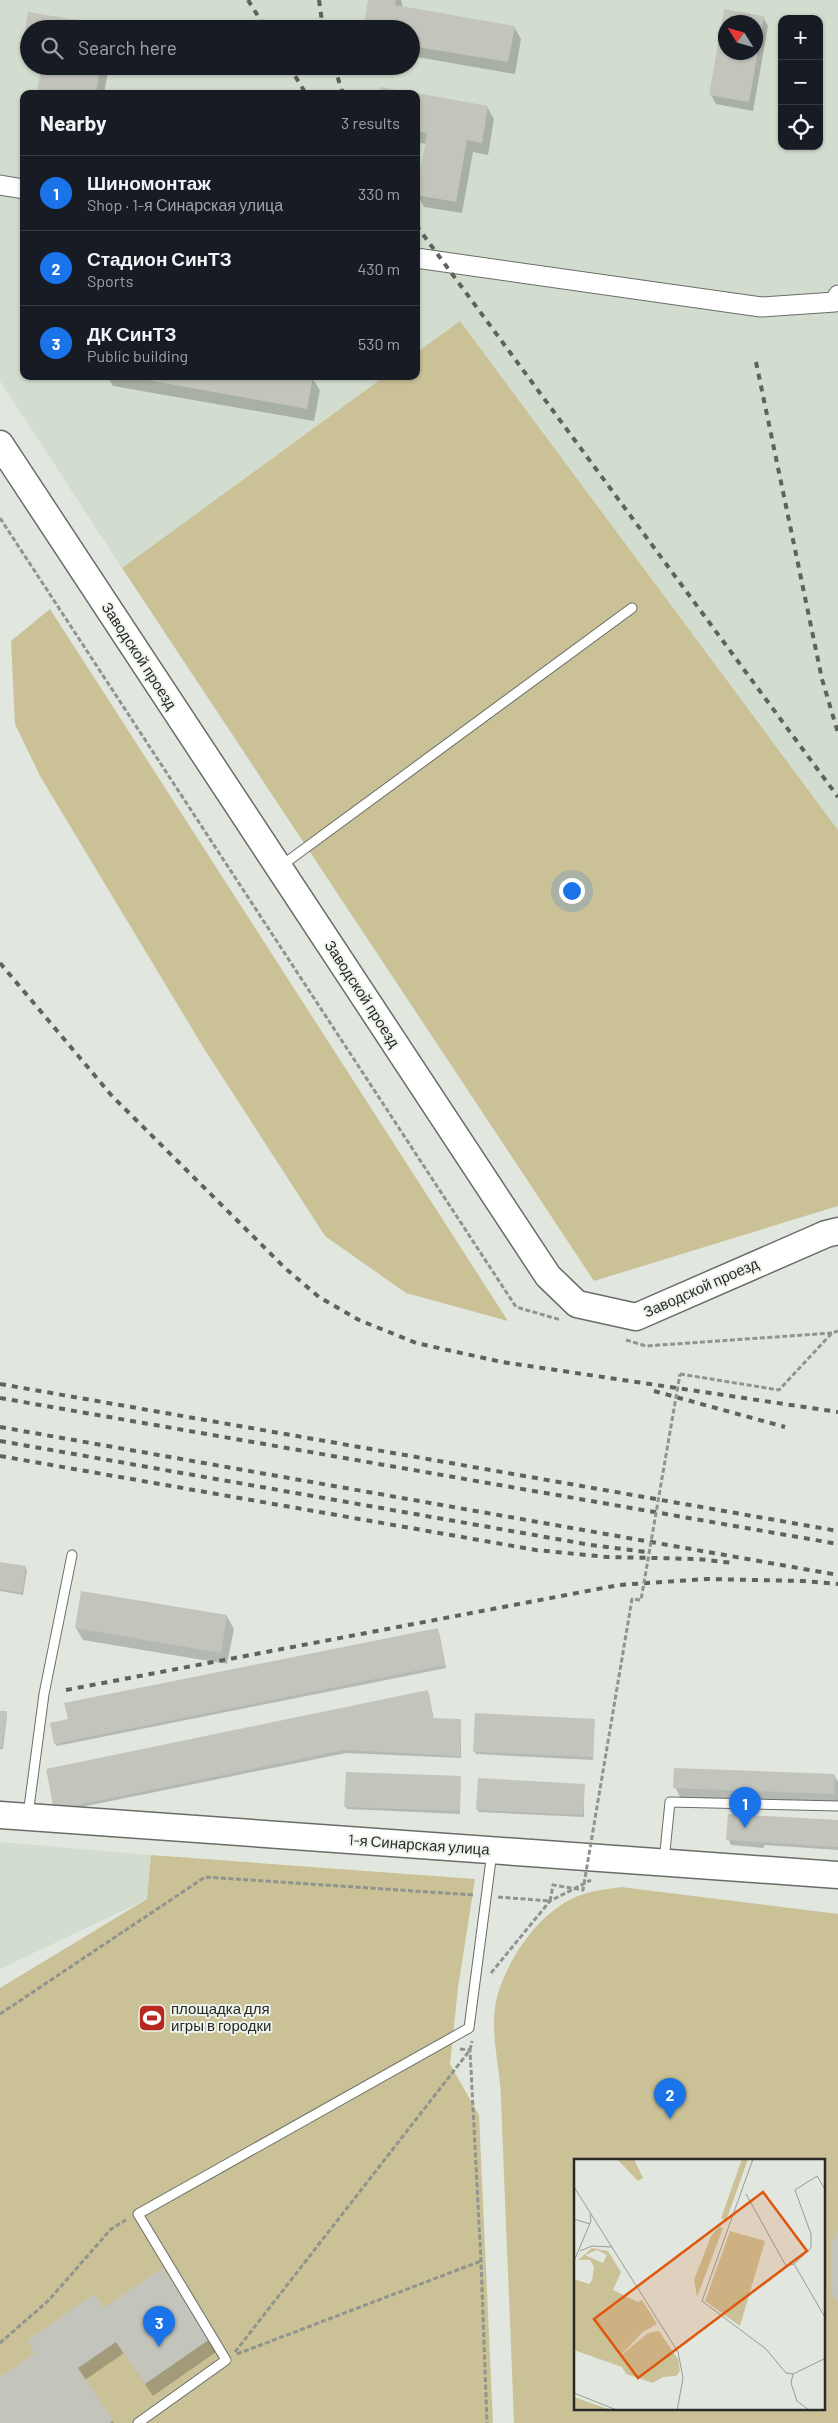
<!DOCTYPE html>
<meta charset="utf-8">
<style>
body{margin:0;font-family:Barlow,sans-serif;background:#242831;color:#f1f3f6}
.controls{position:absolute;right:15px;top:15px;display:grid;overflow:hidden;border-radius:10px;box-shadow:0 1px 4px #0004}
.controls button{width:45px;height:45px;display:grid;place-items:center;padding:0;border:0;border-bottom:1px solid #363941;background:#171b24;color:#f1f3f6;font:25px sans-serif}
.compass{position:absolute;left:718px;top:15px;width:45px;height:45px;border-radius:50%;background:#171b24;box-shadow:0 1px 4px #0004;rotate:307deg}
.you{position:absolute;left:571px;top:890px;width:18px;height:18px;margin:-12px;border:4px solid #fff;border-radius:50%;background:#1a73e8;box-shadow:0 0 0 8px #1a73e833}
.badge{display:grid;place-items:center;width:32px;height:32px;border-radius:50%;background:#1a73e8;color:#fff;font-size:16px;font-weight:700}
.pin{position:absolute;translate:-50% -41px;filter:drop-shadow(0 1px 2px #0008)}
.pin::after{content:'';position:absolute;top:26px;width:18px;height:15px;background:inherit;clip-path:polygon(0 0,100% 0,50% 100%)}
.list{margin:0;padding:0;list-style:none}
h2{display:flex;justify-content:space-between;align-items:center;height:65px;margin:0;padding:0 20px;font-size:21px}
h2 small{font-size:16px;font-weight:400;color:#9ea1a6}
.list li{display:grid;grid-template-columns:32px 1fr auto;gap:15px;align-items:center;box-sizing:border-box;height:75px;padding:0 20px;border-top:1px solid #363941}
.list b{display:block;font-size:19px;white-space:nowrap}
.list p{margin:0;font-size:16px;white-space:nowrap;color:#9ea1a6}
.list em{font-size:16px;font-style:normal;color:#9ea1a6}
.icon{flex:none;width:28px;height:28px;fill:none;stroke:currentColor;stroke-width:2;stroke-linecap:round;stroke-linejoin:round}
.map{position:relative;flex:none;width:838px;height:2423px;overflow:hidden}
.search{position:absolute;background:#171b24;box-shadow:0 1px 4px #0004;left:20px;top:20px;width:400px;height:55px;display:flex;align-items:center;gap:12px;box-sizing:border-box;padding:0 18px;border-radius:28px;color:#9ea1a6;font-size:19px}
.panel{position:absolute;background:#171b24;box-shadow:0 1px 4px #0004;left:20px;top:90px;width:400px;height:290px;border-radius:10px}
.map>svg:first-child{display:block}
.built{fill:#d2ddcf;fill-rule:evenodd}
.green{fill:#cbc197;fill-rule:evenodd}
.shadow{fill:#0003;fill-rule:evenodd}
.building{fill:#c3c5bd;fill-rule:evenodd}
.lines{fill:none;stroke-linecap:round;stroke-linejoin:round}
.lane-casing{stroke:#686e67;stroke-width:11}
.street-casing{stroke:#686e67;stroke-width:21}
.secondary-casing{stroke:#686e67;stroke-width:29}
.path{stroke:#8f948e;stroke-width:3;stroke-dasharray:5 2.5;stroke-linecap:butt}
.lane{stroke:#fff;stroke-width:9}
.street{stroke:#fff;stroke-width:19}
.secondary{stroke:#fff;stroke-width:26}
.rail{stroke:#5f635e;stroke-width:4;stroke-dasharray:6 6;stroke-linecap:butt}
.path-bridge{stroke:#8f948e;stroke-width:3;stroke-dasharray:5 2.5;stroke-linecap:butt}
.labels{text-anchor:middle;stroke-width:4;stroke-linejoin:round;paint-order:stroke}
.street-label{font-size:15px;fill:#282a27;stroke:#eef4ec}
.poi-label{font-size:15px;fill:#282a27;stroke:#eef4ec;text-anchor:start}
.inset-road{fill:none;stroke:#979b95;stroke-width:1}
.view{fill:#de570d;fill-opacity:0.15;stroke:#de570d;stroke-width:2.5}
.inset-edge{fill:none;stroke:#282a27;stroke-width:2.5}
</style>
<div class="map">
<svg width="838" height="2423" viewBox="0 0 838 2423">
<rect width="100%" height="100%" fill="#e1e7df"/>
<path class="built" d="M 0,0 L 838,0 L 838,830 L 460,321 L 416,353 L 416,94 L 24,94 L 24,376 L 385,376 L 122,568 L 0,381 ZM 782,19 L 819,19 L 819,146 L 782,146 ZM 726,22 L 756,22 L 756,52 L 726,52 ZM 29,29 L 411,29 L 411,66 L 29,66 Z
M 0,1842 L 151,1855 L 147,1899 L 0,1969 Z"/>
<path class="green" d="M 460,321 L 838,830 L 838,1206 L 594,1281 L 122,568 L 385,376 L 416,376 L 416,353 Z
M 50,609 L 508,1321 L 406,1293 L 325,1236 L 203,1047 L 40,776 L 15,724 L 11,641 Z
M 151,1855 L 475,1879 L 458,1988 L 450,2064 L 479,2115 L 493,2423 L 0,2423 L 0,1988 L 147,1899 Z
M 621,1887 L 838,1914 L 838,2423 L 514,2423 C 510,2315 505,2207 501,2098 C 500,2062 487,2026 499,1990 C 512,1952 544,1906 584,1894 C 596,1890 609,1889 621,1887 ZM 576,2160 L 824,2160 L 824,2409 L 576,2409 Z"/>
<path class="shadow" d="M 369,0 L 401,0 L 403,8 L 514,27 L 521,39 L 515,74 L 411,56 L 411,29 Z
M 725,10 L 763,17 L 768,26 L 753,111 L 716,104 L 711,95 ZM 726,22 L 756,22 L 756,52 L 726,52 Z
M 29,13 L 107,26 L 108,29 L 29,29 L 29,55 L 23,46 Z
M 43,66 L 109,66 L 104,94 L 38,94 Z
M 416,95 L 487,107 L 494,119 L 488,155 L 473,152 L 462,213 L 424,207 L 417,194 L 426,144 L 416,142 Z
M 107,376 L 305,376 L 312,378 L 320,390 L 314,421 L 113,386 Z
M 0,1563 L 25,1567 L 27,1570 L 23,1595 L 0,1591 Z
M 227,1616 L 234,1629 L 227,1664 L 83,1640 L 76,1628 Z
M 439,1632 L 446,1668 L 57,1746 L 55,1744 Z
M 429,1694 L 434,1720 L 460,1720 L 461,1723 L 461,1758 L 346,1753 L 57,1812 L 55,1810 Z
M 0,1712 L 6,1713 L 7,1715 L 3,1749 L 0,1749 Z
M 594,1720 L 593,1760 L 476,1754 L 475,1752 Z
M 834,1775 L 838,1782 L 838,1803 L 680,1797 L 675,1787 Z
M 460,1778 L 460,1814 L 347,1809 L 346,1807 Z
M 584,1785 L 584,1817 L 479,1812 L 477,1809 Z
M 838,1821 L 838,1850 L 764,1845 L 764,1848 L 731,1845 L 728,1839 Z
M 104,2310 L 209,2340 L 216,2352 L 153,2396 L 124,2353 L 85,2380 L 114,2423 L 0,2423 L 0,2379 Z"/>
<path class="building" d="M 368,0 L 396,0 L 395,5 L 515,26 L 508,62 L 411,46 L 411,29 L 363,29 Z
M 724,9 L 764,16 L 749,102 L 709,95 ZM 726,22 L 756,22 L 756,52 L 726,52 Z
M 28,12 L 108,25 L 107,29 L 29,29 L 29,47 L 22,46 Z
M 41,66 L 100,66 L 96,94 L 37,94 Z
M 381,87 L 412,93 L 412,94 L 379,94 Z
M 416,93 L 488,106 L 482,143 L 467,140 L 456,202 L 416,195 L 427,133 L 416,131 Z
M 126,376 L 312,376 L 313,377 L 307,409 Z
M 0,1562 L 26,1566 L 22,1593 L 0,1589 Z
M 81,1591 L 227,1615 L 221,1653 L 75,1628 Z
M 438,1628 L 445,1665 L 54,1744 L 50,1723 L 68,1719 L 64,1703 Z
M 428,1690 L 433,1718 L 461,1719 L 460,1756 L 344,1750 L 54,1810 L 46,1769 Z
M 0,1711 L 7,1711 L 2,1747 L 0,1747 Z
M 475,1713 L 595,1719 L 593,1757 L 473,1752 Z
M 674,1768 L 835,1774 L 834,1794 L 673,1788 Z
M 346,1772 L 461,1776 L 460,1811 L 344,1807 Z
M 478,1778 L 585,1784 L 583,1815 L 476,1810 Z
M 728,1814 L 838,1820 L 838,1847 L 726,1840 Z
M 838,2231 L 838,2303 L 832,2293 L 831,2244 Z
M 162,2268 L 210,2339 L 145,2384 L 116,2342 L 78,2368 L 113,2420 L 110,2423 L 0,2423 L 0,2377 L 35,2353 L 27,2341 L 94,2294 L 104,2308 Z"/>
<g class="lines">
<g class="lane-casing">
<path id="lane" d="M 281,866 L 632,608
M 28,1815 L 44,1694 L 72,1555
M 664,1861 L 670,1802 L 838,1806
M 138,2423 L 226,2360 L 138,2214 L 469,2028 L 492,1852"/>
</g>
<g class="street-casing">
<path id="street" d="M 0,185 L 24,189
M 416,258 L 761,307 L 835,302 L 838,295"/>
</g>
<g class="secondary-casing">
<path id="secondary" d="M 0,444 L 548,1276 L 577,1304 L 636,1317 L 826,1234 L 838,1231
M 0,1815 L 838,1875"/>
</g>
<path class="path" d="M 0,518 L 516,1307 L 561,1320
M 626,1340 L 646,1346 L 832,1333
M 680,1374 L 779,1390 L 832,1333 L 838,1331
M 498,1897 L 550,1901
M 491,1973 L 550,1901 L 591,1880
M 0,2014 L 205,1877 L 474,1895
M 460,2049 L 470,2050 L 481,2261 L 487,2423
M 0,2343 L 49,2300 L 111,2229 L 126,2220
M 235,2352 L 470,2050 L 472,2041
M 237,2354 L 481,2261"/>
<use href="#lane" class="lane"/>
<use href="#street" class="street"/>
<use href="#secondary" class="secondary"/>
<path class="rail" d="M 248,0 L 266,29
M 319,0 L 323,29
M 289,66 L 306,94
M 334,66 L 343,94
M 416,225 L 838,797
M 756,362 L 822,679 L 838,733
M 0,963 L 112,1096 L 285,1268 L 319,1297 L 359,1320 L 416,1343 L 502,1362 L 838,1412
M 0,1384 L 838,1531
M 654,1391 L 785,1427
M 0,1398 L 838,1544
M 0,1427 L 838,1575
M 0,1441 L 591,1545 L 646,1552
M 0,1456 L 536,1550 L 607,1557 L 698,1559 L 733,1563
M 66,1690 L 619,1585 L 706,1579 L 803,1581 L 838,1584"/>
<path class="path-bridge" d="M 550,1901 L 553,1885 L 583,1890 L 632,1599 L 641,1600 L 680,1374"/>
</g>
<defs>
<g id="stadium-square" transform="scale(1.4375)"><rect x="-9" y="-9" width="18" height="18" rx="4" fill="#b72820" stroke="#eef4ec"/><path d="M0-5a6.5 5 0 1 0 0 10a6.5 5 0 1 0 0-10ZM-3.5-1.8h7v3.6h-7Z" fill="#fff"/></g>
</defs>
<g fill-rule="evenodd">
<use href="#stadium-square" x="152" y="2018"/>
</g>
<g class="labels">
<g class="street-label">
<text transform="translate(139 656) rotate(57)" y="5">Заводской проезд</text>
<text transform="translate(362 994) rotate(57)" y="5">Заводской проезд</text>
<text transform="translate(701 1288) rotate(-24)" y="5">Заводской проезд</text>
<text transform="translate(419 1845) rotate(4)" y="5">1-я Синарская улица</text>
</g>
<g class="poi-label">
<text x="171" y="2014">площадка для<tspan x="171" dy="17">игры в городки</tspan></text>
</g>
</g>
<g transform="translate(574 2159)">
<rect width="251" height="251" fill="#e1e7df"/>
<path d="M 43,0 L 60,0 L 69,19 L 64,22 ZM 168,0 L 174,0 L 152,62 L 147,59 ZM 145,68 L 149,69 L 123,138 L 120,121 L 137,77 ZM 156,72 L 191,82 L 166,167 L 131,142 ZM 18,89 L 34,92 L 47,113 L 39,131 L 64,143 L 68,141 L 83,165 L 69,173 L 46,197 L 74,174 L 85,172 L 104,200 L 106,212 L 102,217 L 89,218 L 79,224 L 52,215 L 48,208 L 0,191 L 0,120 L 15,125 L 18,121 L 20,108 L 16,101 L 4,101 ZM 23,91 L 33,96 L 29,104 L 11,96 ZM 0,238 L 37,251 L 0,251 Z" fill="#cbc197" fill-rule="evenodd"/>
<path class="inset-road" d="M 179,0 L 128,142 L 192,190 L 212,214 L 219,215 L 252,199M 0,28 L 104,193 L 109,219 L 103,252M 172,35 L 212,107 L 220,105 L 237,89 L 237,75 L 221,31 L 243,17 L 252,32M 0,60 L 16,65M 6,92 L 18,87 L 38,88M 0,102 L 17,62 L 16,55M 220,105 L 252,160M 219,215 L 217,224 L 223,242 L 236,252M 0,234 L 45,252"/>
<path class="view" d="M 189,33 L 233,92 L 64,219 L 20,160 Z"/>
<rect width="251" height="251" class="inset-edge"/>
</g>
</svg>
<div class="controls">
<button>+</button>
<button>−</button>
<button><svg class="icon" aria-label="locate" viewBox="0 0 24 24"><circle cx="12" cy="12" r="6"/><path d="M12 2v4M12 18v4M2 12h4M18 12h4"/></svg></button>
</div>
<svg class="compass" viewBox="-18 -18 36 36"><path d="M0-13l5 13h-10z" fill="#e53935"/><path d="M0 13l5-13h-10z" fill="#9ea1a6"/></svg>
<div class="you"></div>
<div class="pin badge" style="left:745px;top:1828px">1</div>
<div class="pin badge" style="left:670px;top:2119px">2</div>
<div class="pin badge" style="left:159px;top:2347px">3</div>
<div class="search"><svg class="icon" aria-label="search" viewBox="0 0 24 24"><circle cx="10" cy="10" r="6"/><path d="M15 15l6 6"/></svg>Search here</div>
<section class="panel">
<h2>Nearby<small>3 results</small></h2>
<ul class="list">
<li><span class="badge">1</span><div><b>Шиномонтаж</b><p>Shop · 1-я Синарская улица</p></div><em>330 m</em></li>
<li><span class="badge">2</span><div><b>Стадион СинТЗ</b><p>Sports</p></div><em>430 m</em></li>
<li><span class="badge">3</span><div><b>ДК СинТЗ</b><p>Public building</p></div><em>530 m</em></li>
</ul>
</section>
</div>
